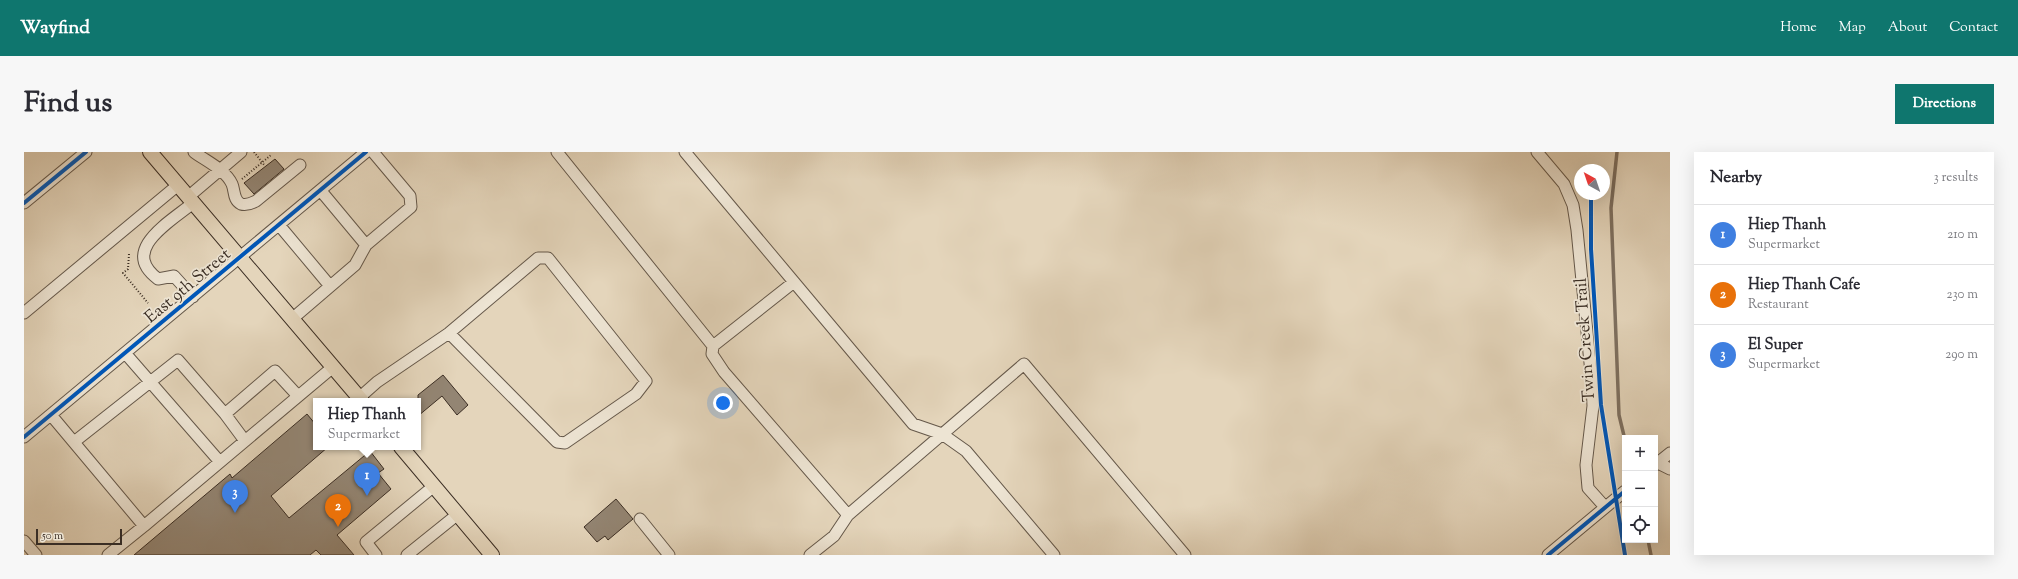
<!DOCTYPE html>
<meta charset="utf-8">
<style>
body{margin:0;font-family:"Sorts Mill Goudy",serif;background:#f7f7f7;color:#2b2b33}
.controls{position:absolute;right:12px;bottom:12px;display:grid;overflow:hidden;border-radius:0px;box-shadow:0 4px 16px #0002}
.controls button{width:36px;height:36px;display:grid;place-items:center;padding:0;border:0;border-bottom:1px solid #e1e1e2;background:#fff;color:#2b2b33;font:20px sans-serif}
.compass{position:absolute;left:1550px;top:12px;width:36px;height:36px;border-radius:50%;background:#fff;box-shadow:0 4px 16px #0002;rotate:320deg}
.scale{position:absolute;left:12px;bottom:10px;width:86px;box-sizing:border-box;padding-left:4px;border:2px solid #3b2e24;border-top:0;font-size:11px;line-height:14px;white-space:nowrap;color:#3b2e24;-webkit-text-stroke:3px #ede4d3;paint-order:stroke}
.you{position:absolute;left:699px;top:251px;width:14px;height:14px;margin:-10px;border:3px solid #fff;border-radius:50%;background:#1a73e8;box-shadow:0 0 0 6px #1a73e833}
.badge{display:grid;place-items:center;width:26px;height:26px;border-radius:50%;background:#0f766e;color:#fff;font-size:13px;font-weight:700}
.pin{position:absolute;translate:-50% -33px;filter:drop-shadow(0 1px 2px #0008)}
.pin::after{content:'';position:absolute;top:21px;width:14px;height:12px;background:inherit;clip-path:polygon(0 0,100% 0,50% 100%)}
.popup{position:absolute;left:289px;top:246px;width:108px;height:52px;box-sizing:border-box;display:grid;place-content:center;border-radius:0px;background:#fff;filter:drop-shadow(0 1px 3px #0005);font-size:13px;white-space:nowrap;color:#7c7c81}
.popup b{font-size:15px;color:#2b2b33}
.popup::after{content:'';position:absolute;left:50%;top:100%;margin-left:-8px;border:8px solid transparent;border-top-color:#fff}
.list{margin:0;padding:0;list-style:none}
h2{display:flex;justify-content:space-between;align-items:center;height:52px;margin:0;padding:0 16px;font-size:17px}
h2 small{font-size:13px;font-weight:400;color:#7c7c81}
.list li{display:grid;grid-template-columns:26px 1fr auto;gap:12px;align-items:center;box-sizing:border-box;height:60px;padding:0 16px;border-top:1px solid #e1e1e2}
.list b{display:block;font-size:15px;white-space:nowrap}
.list p{margin:0;font-size:13px;white-space:nowrap;color:#7c7c81}
.list em{font-size:13px;font-style:normal;color:#7c7c81}
.icon{flex:none;width:22px;height:22px;fill:none;stroke:currentColor;stroke-width:2;stroke-linecap:round;stroke-linejoin:round}
.map{position:relative;flex:none;width:1646px;height:403px;overflow:hidden;border-radius:0px}
header{display:flex;align-items:center;gap:24px;box-sizing:border-box;height:56px;padding:0 20px;background:#0f766e;color:#fff}
header strong{font-size:19px}
nav{display:flex;gap:22px;margin-inline-start:auto;font-size:14px}
.intro{display:flex;align-items:center;justify-content:space-between;box-sizing:border-box;height:96px;padding:0 24px}
h1{margin:0;font-size:28px}
.button{padding:10px 18px;border-radius:0px;background:#0f766e;color:#fff;font-size:14px;font-weight:700}
main{display:flex;gap:24px;padding:0 24px}
aside{flex:1;background:#fff;border-radius:0px;box-shadow:0 4px 16px #0002}
.map>svg:first-child{display:block}
.lines{fill:none;stroke-linecap:round;stroke-linejoin:round}
.stream{stroke:#7e7060;stroke-width:3.5}
.building{fill:#938573;stroke:#3b2e24}
.minor-casing{stroke:#65584a;stroke-width:13}
.major-casing{stroke:#3b2e24;stroke-width:16}
.path{stroke:#3b2e24;stroke-width:2;stroke-dasharray:1 2;stroke-linecap:butt}
.minor{stroke:#ede4d3;stroke-width:11}
.major{stroke:#e4d5bb;stroke-width:14}
.cycleway-casing{stroke:#ede4d3;stroke-width:6}
.cycleway{stroke:#0057b8;stroke-width:4}
.labels{text-anchor:middle;stroke-width:3.5;stroke-linejoin:round;paint-order:stroke}
.street-label{font-size:17px;fill:#3b2e24;stroke:#ede4d3}
</style>
<header>
<strong>Wayfind</strong>
<nav><a>Home</a><a>Map</a><a>About</a><a>Contact</a></nav>
</header>
<div class="intro"><h1>Find us</h1><a class="button">Directions</a></div>
<main>
<div class="map">
<svg width="1646" height="403" viewBox="0 0 1646 403">
<rect width="100%" height="100%" fill="#e4d5bb"/>
<filter id="stains"><feTurbulence type="fractalNoise" baseFrequency=".005" numOctaves="4"/><feColorMatrix values="0 0 0 0 .2 0 0 0 0 .09 0 0 0 0 .02 0 0 0 .5 -.17"/></filter>
<radialGradient id="worn" r=".72"><stop offset=".6" stop-color="#630" stop-opacity="0"/><stop offset="1" stop-color="#630" stop-opacity=".3"/></radialGradient>
<g class="lines">
<path class="stream" d="M 1593,0 L 1587,56 L 1595,263 L 1601,288
M 1624,388 L 1627,403"/>
</g>
<path class="building" d="M 251,7 L 260,17 L 230,42 L 220,31 Z
M 419,223 L 444,253 L 433,263 L 418,244 L 394,264 L 394,243 Z
M 283,262 L 292,273 L 292,295 L 304,295 L 247,344 L 265,366 L 346,299 L 360,317 L 354,321 L 367,337 L 313,383 L 330,403 L 297,403 L 292,398 L 286,403 L 110,403 L 206,322 L 208,326 Z
M 592,347 L 609,367 L 584,388 L 581,384 L 573,390 L 560,375 Z"/>
<g class="lines">
<g class="minor-casing">
<path id="minor" d="M 170,0 C 182,9 202,18 208,32 C 211,39 209,48 217,52 C 223,54 228,51 232,49 L 276,13
M 533,0 L 689,194
M 661,0 L 770,130
M 1513,0 L 1540,32 L 1549,53 L 1553,78 L 1568,231 L 1569,254 L 1562,313 L 1564,336 L 1581,355
M 297,39 L 342,93
M 164,45 L 217,0
M 0,51 L 62,0
M 169,51 C 146,70 95,98 134,127 L 150,124 L 169,145
M 255,73 L 306,134
M 0,161 L 154,33
M 268,167 L 331,113 L 342,93 L 387,55 L 386,44 L 349,0
M 101,201 L 196,310 L 309,215
M 335,246 L 353,230 L 425,181 L 514,106 L 524,106 L 622,229 L 612,242 L 541,291 L 533,290 L 425,181
M 201,262 L 221,289
M 27,263 L 120,374 L 196,310
M 0,285 L 342,0
M 50,290 L 154,208 L 201,262 L 251,219 L 274,244
M 1634,311 L 1646,317
M 1631,313 L 1646,301
M 824,363 L 700,220 L 688,202 L 689,194 L 770,130 L 889,272 L 918,282 L 942,299 L 1030,403
M 616,367 L 645,403
M 0,389 L 12,403
M 84,403 L 120,374
M 352,403 L 342,390 L 410,334
M 383,403 L 434,362
M 786,403 L 810,384 L 824,363 L 1000,212 L 1161,403
M 1524,403 L 1601,339"/>
</g>
<g class="major-casing">
<path id="major" d="M 126,0 L 338,249
M 377,295 L 468,403"/>
</g>
<path class="path" d="M 230,0 L 241,14
M 218,27 L 247,3
M 105,102 L 104,117 L 99,121 L 124,151"/>
<use href="#minor" class="minor"/>
<use href="#major" class="major"/>
<g class="cycleway-casing">
<path id="cycleway" d="M 1567,42 L 1567,97 L 1577,253 L 1601,403
M 0,51 L 62,0
M 0,285 L 342,0
M 1524,403 L 1601,339"/>
</g>
<use href="#cycleway" class="cycleway"/>
</g>
<g class="labels">
<g class="street-label">
<text transform="translate(163 133) rotate(-40)" y="6">East 9th Street</text>
<text transform="translate(1560 188) rotate(-94)" y="6">Twin Creek Trail</text>
</g>
</g>
<rect width="100%" height="100%" filter="url(#stains)"/>
<rect width="100%" height="100%" fill="url(#worn)"/>
</svg>
<div class="controls">
<button>+</button>
<button>−</button>
<button><svg class="icon" aria-label="locate" viewBox="0 0 24 24"><circle cx="12" cy="12" r="6"/><path d="M12 2v4M12 18v4M2 12h4M18 12h4"/></svg></button>
</div>
<svg class="compass" viewBox="-18 -18 36 36"><path d="M0-13l5 13h-10z" fill="#e53935"/><path d="M0 13l5-13h-10z" fill="#7c7c81"/></svg>
<div class="scale">50 m</div>
<div class="you"></div>
<div class="pin badge" style="left:343px;top:344px;background:#3f7fe0">1</div>
<div class="popup"><b>Hiep Thanh</b>Supermarket</div>
<div class="pin badge" style="left:314px;top:375px;background:#e8710a">2</div>
<div class="pin badge" style="left:211px;top:361px;background:#3f7fe0">3</div>
</div>
<aside>
<h2>Nearby<small>3 results</small></h2>
<ul class="list">
<li><span class="badge" style="background:#3f7fe0">1</span><div><b>Hiep Thanh</b><p>Supermarket</p></div><em>210 m</em></li>
<li><span class="badge" style="background:#e8710a">2</span><div><b>Hiep Thanh Cafe</b><p>Restaurant</p></div><em>230 m</em></li>
<li><span class="badge" style="background:#3f7fe0">3</span><div><b>El Super</b><p>Supermarket</p></div><em>290 m</em></li>
</ul>
</aside>
</main>
